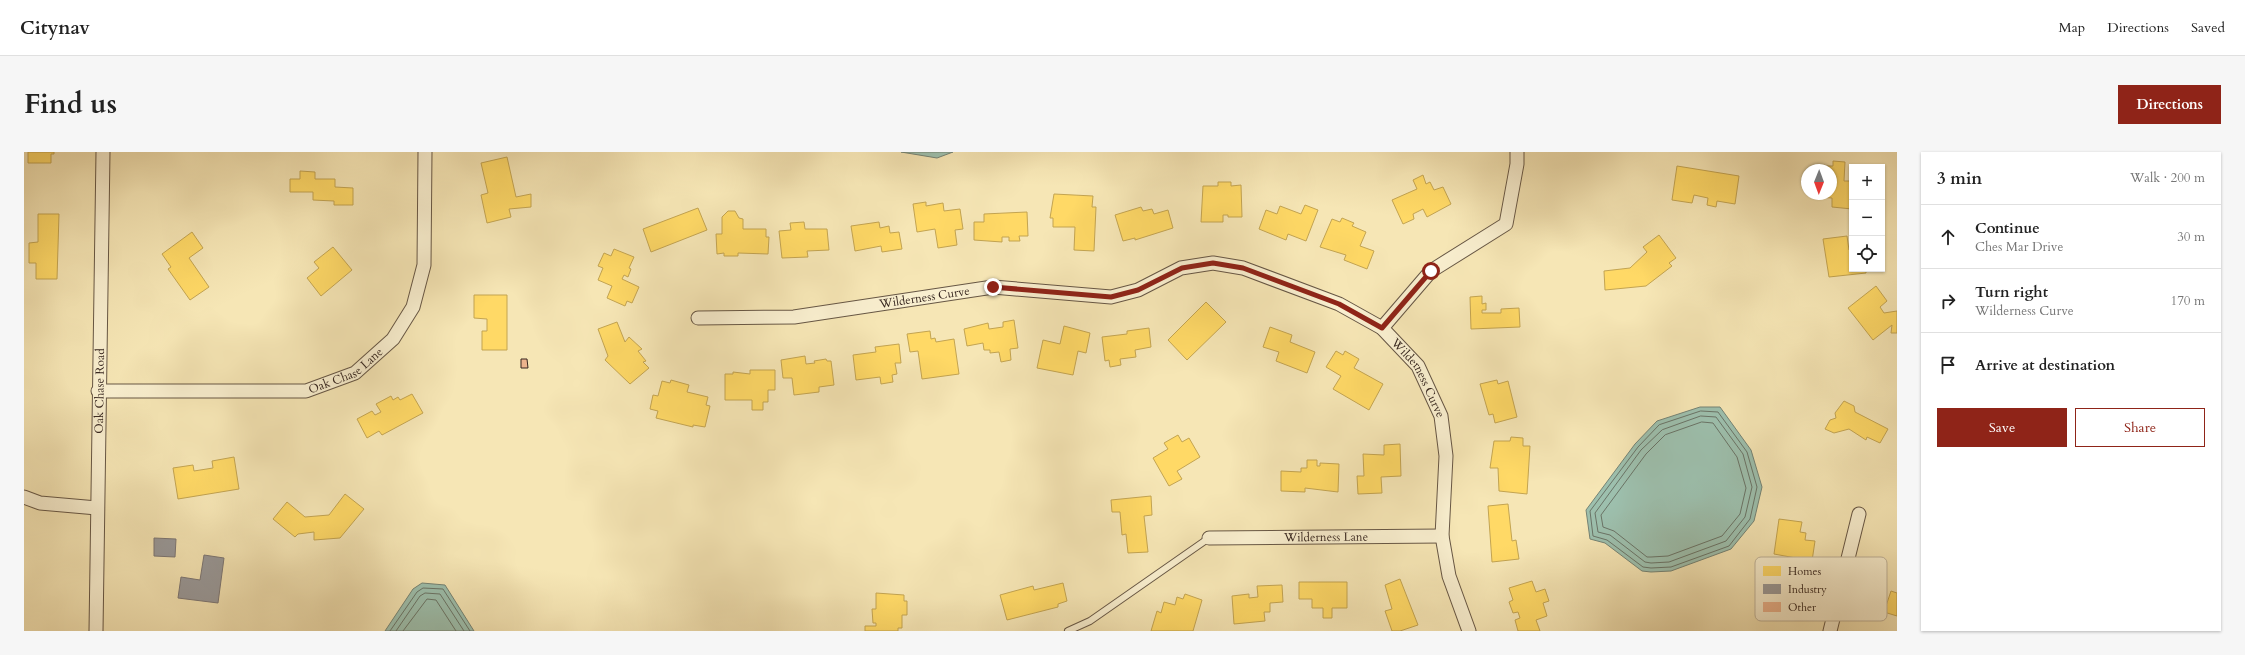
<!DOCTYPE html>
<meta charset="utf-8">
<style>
body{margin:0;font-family:Cardo,serif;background:#f6f6f6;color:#222}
.controls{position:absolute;right:12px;top:12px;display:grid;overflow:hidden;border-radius:0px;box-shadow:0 1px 3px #0004}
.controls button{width:36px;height:36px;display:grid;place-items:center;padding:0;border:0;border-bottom:1px solid #e0e0e0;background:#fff;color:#222;font:20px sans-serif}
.compass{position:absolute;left:1777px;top:12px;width:36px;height:36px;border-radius:50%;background:#fff;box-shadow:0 1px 3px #0004;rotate:181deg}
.stop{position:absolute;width:12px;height:12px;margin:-9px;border:3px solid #8f2418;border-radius:50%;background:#fff}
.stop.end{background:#8f2418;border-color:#fff;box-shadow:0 1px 4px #0008}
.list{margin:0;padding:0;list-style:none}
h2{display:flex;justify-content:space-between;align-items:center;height:52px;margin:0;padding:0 16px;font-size:17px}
h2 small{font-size:13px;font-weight:400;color:#767676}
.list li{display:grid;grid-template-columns:26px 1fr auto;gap:12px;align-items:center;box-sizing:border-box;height:64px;padding:0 16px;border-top:1px solid #e0e0e0}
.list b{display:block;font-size:15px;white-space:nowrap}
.list p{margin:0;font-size:13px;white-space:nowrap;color:#767676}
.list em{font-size:13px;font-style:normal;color:#767676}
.actions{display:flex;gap:8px;padding:12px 16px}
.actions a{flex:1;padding:9px 0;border:1px solid #8f2418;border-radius:0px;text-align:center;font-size:14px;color:#8f2418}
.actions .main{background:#8f2418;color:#fff}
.icon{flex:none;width:22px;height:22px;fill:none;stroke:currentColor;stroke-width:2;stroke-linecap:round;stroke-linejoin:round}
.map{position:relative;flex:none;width:1873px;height:479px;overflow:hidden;border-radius:0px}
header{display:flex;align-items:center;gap:24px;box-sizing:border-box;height:56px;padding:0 20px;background:#fff;border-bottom:1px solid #e0e0e0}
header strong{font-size:19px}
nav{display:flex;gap:22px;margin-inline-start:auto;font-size:14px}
.intro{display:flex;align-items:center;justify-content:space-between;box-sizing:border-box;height:96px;padding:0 24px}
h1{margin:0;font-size:28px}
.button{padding:10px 18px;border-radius:0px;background:#8f2418;color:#fff;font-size:14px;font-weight:700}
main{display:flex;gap:24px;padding:0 24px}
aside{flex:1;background:#fff;border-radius:0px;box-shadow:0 1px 3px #0004}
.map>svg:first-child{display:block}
.water{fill:#9dc0ae;stroke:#748375}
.homes{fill:#ffd966;stroke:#c3a451}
.industry{fill:#999;stroke:#7c7775}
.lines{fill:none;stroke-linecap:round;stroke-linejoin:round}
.shore{stroke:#6a7467;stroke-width:1}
.building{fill:#ecb38d;stroke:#372720}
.lane-casing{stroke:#675745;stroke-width:8}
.street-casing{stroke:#675745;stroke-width:15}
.lane{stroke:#f9efcf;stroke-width:6}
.street{stroke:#f9efcf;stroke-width:13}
.route{stroke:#8f2418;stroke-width:5}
.labels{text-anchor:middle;stroke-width:4;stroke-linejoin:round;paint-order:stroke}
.street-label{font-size:12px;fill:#372720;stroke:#f9efcf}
.key{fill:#f9efcf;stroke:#bfb39a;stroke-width:1}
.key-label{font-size:11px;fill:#372720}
</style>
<header>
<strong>Citynav</strong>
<nav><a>Map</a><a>Directions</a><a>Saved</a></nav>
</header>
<div class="intro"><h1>Find us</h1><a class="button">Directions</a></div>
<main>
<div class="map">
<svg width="1873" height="479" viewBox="0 0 1873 479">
<rect width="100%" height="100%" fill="#f6e6b5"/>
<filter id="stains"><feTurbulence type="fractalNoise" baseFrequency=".005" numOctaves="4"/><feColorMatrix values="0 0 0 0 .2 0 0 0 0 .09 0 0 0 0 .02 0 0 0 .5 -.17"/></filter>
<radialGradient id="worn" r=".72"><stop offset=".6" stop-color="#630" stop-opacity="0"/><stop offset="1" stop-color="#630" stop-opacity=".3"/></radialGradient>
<path class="water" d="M 877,0 L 929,0 L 913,6 Z
M 1676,255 L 1696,255 L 1727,298 L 1738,335 L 1730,369 L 1707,397 L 1647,419 L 1627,420 L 1618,419 L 1581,391 L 1566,387 L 1562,358 L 1611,292 L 1633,269 Z
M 398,431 L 421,433 L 450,479 L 361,479 L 389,437 Z"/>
<path class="homes" d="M 4,0 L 30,0 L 30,2 L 27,2 L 27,11 L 4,11 Z
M 483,5 L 492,45 L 507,42 L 507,55 L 485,57 L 487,65 L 463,71 L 457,43 L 464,41 L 457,11 Z
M 1809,9 L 1821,10 L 1820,29 L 1828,29 L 1828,57 L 1808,55 L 1808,46 L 1795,45 L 1795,42 L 1807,42 L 1807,18 L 1797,18 L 1797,14 L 1809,14 Z
M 1653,14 L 1715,24 L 1711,52 L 1693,49 L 1692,55 L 1683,53 L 1684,46 L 1670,43 L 1668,51 L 1648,48 Z
M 276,19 L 291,20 L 291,27 L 311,27 L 311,35 L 329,36 L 329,53 L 310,53 L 310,49 L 289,48 L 289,40 L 266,40 L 266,27 L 276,27 Z
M 1399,23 L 1402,32 L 1406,30 L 1410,38 L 1419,35 L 1427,52 L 1403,65 L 1399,57 L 1389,62 L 1390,67 L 1379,72 L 1368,48 L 1393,37 L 1389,28 Z
M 1194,30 L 1207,30 L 1207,34 L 1217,33 L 1218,65 L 1204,65 L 1204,63 L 1199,63 L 1199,70 L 1177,70 L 1179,34 L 1194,34 Z
M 1030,42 L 1069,44 L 1068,55 L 1072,55 L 1070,99 L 1050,98 L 1051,75 L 1029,75 L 1029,66 L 1026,66 Z
M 902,50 L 902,54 L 919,51 L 920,59 L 936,57 L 939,77 L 931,78 L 933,93 L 914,96 L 911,77 L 893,80 L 889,52 Z
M 1281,53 L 1294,58 L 1282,89 L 1264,82 L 1262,88 L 1235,77 L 1242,58 L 1253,62 L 1256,54 L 1277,62 Z
M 1117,55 L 1119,59 L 1128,57 L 1130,62 L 1144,58 L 1149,76 L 1111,88 L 1111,86 L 1099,89 L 1091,63 Z
M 674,56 L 683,78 L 627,100 L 619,77 Z
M 704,59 L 711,59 L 715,66 L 719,67 L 719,77 L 742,77 L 742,85 L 745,85 L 744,102 L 714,101 L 714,104 L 700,104 L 700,101 L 693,102 L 692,82 L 698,82 L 698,65 Z
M 1003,60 L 1004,84 L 995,84 L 996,89 L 985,89 L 985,85 L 978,85 L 978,90 L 950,88 L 950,70 L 960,70 L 960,62 Z
M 14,62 L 35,62 L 33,127 L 12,127 L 12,111 L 5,111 L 5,91 L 14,90 Z
M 1318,66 L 1330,71 L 1328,74 L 1342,80 L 1336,94 L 1350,99 L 1343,117 L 1320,108 L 1322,103 L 1296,95 L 1308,67 L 1316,70 Z
M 780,70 L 781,77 L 803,77 L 805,98 L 783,99 L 784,105 L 758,106 L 755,79 L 767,78 L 766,71 Z
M 855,70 L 856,76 L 865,74 L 866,81 L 875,80 L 878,97 L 858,100 L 857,94 L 831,99 L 827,74 Z
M 168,80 L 179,96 L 165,106 L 185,135 L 166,148 L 144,117 L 147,115 L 138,102 Z
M 1635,83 L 1652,106 L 1645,111 L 1648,114 L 1622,134 L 1581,138 L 1580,119 L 1606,116 L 1623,100 L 1619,95 Z
M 1823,84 L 1825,98 L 1828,98 L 1828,117 L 1842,117 L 1842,121 L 1805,125 L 1799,87 Z
M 309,95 L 328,118 L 297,144 L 283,126 L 295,116 L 290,110 Z
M 590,97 L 610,105 L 605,116 L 607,117 L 604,125 L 600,123 L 598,127 L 615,135 L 608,151 L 603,149 L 601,154 L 583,146 L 588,134 L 574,128 L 579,116 L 574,114 L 580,101 L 587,104 Z
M 1852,134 L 1863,149 L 1856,155 L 1860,161 L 1873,159 L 1873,181 L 1867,181 L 1868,173 L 1849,188 L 1824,156 Z
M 450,143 L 483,143 L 483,198 L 458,198 L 458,179 L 463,179 L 463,167 L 450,166 Z
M 1458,144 L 1458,152 L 1462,151 L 1462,158 L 1458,158 L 1458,161 L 1477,161 L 1477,157 L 1495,156 L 1496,175 L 1447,177 L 1446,145 Z
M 1182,150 L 1202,170 L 1163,208 L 1144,188 Z
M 990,168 L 994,196 L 986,197 L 987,208 L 977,210 L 975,200 L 966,201 L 966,198 L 960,198 L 959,191 L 943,194 L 940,177 L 964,171 L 965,177 L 979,175 L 979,170 Z
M 593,170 L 601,190 L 605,185 L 618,197 L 614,199 L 622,209 L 619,210 L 625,216 L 606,232 L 581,208 L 584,204 L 574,177 Z
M 1040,174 L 1066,181 L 1062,201 L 1054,199 L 1049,223 L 1013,216 L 1019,188 L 1036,192 Z
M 1246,175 L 1268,183 L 1266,190 L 1291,200 L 1283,221 L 1252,209 L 1255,200 L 1239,195 Z
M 1125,176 L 1127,195 L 1111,198 L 1112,205 L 1096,207 L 1097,213 L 1086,215 L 1085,208 L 1081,209 L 1078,185 L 1103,182 L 1103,179 Z
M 906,179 L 907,187 L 911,186 L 912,190 L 930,187 L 935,222 L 898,227 L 894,199 L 886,200 L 883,182 Z
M 875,192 L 877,211 L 871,211 L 873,222 L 868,223 L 869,230 L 857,232 L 856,225 L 832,228 L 829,203 L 852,200 L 851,195 Z
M 1312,199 L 1319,203 L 1321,199 L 1335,207 L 1330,216 L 1359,232 L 1345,258 L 1309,237 L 1317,224 L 1302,215 Z
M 781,204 L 782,212 L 791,211 L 790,209 L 802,207 L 803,209 L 807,209 L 810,233 L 795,235 L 795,240 L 770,243 L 768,226 L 759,226 L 757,208 Z
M 726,218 L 751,218 L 751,238 L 744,238 L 744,250 L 739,250 L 739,258 L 728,258 L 728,248 L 701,248 L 701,222 L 709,222 L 709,220 L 726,222 Z
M 647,228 L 665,233 L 663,240 L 684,245 L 682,253 L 686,254 L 681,275 L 669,273 L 669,275 L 632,266 L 634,259 L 626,257 L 629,243 L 634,244 L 638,229 L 646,231 Z
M 1473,228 L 1474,232 L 1484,229 L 1493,265 L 1471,271 L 1469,262 L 1465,263 L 1456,232 Z
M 388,242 L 399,261 L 358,283 L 355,279 L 343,286 L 333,267 L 348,259 L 351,263 L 357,260 L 352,252 L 367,244 L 369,248 L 374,245 L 376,248 Z
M 1820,249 L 1830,254 L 1831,260 L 1864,277 L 1856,291 L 1843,285 L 1842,288 L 1825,277 L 1810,281 L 1801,277 L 1806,268 L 1812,266 L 1811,261 Z
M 1154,283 L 1158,290 L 1165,286 L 1176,305 L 1153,319 L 1158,327 L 1145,334 L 1129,306 L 1144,297 L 1140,291 Z
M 1487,285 L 1499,286 L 1499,294 L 1506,294 L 1503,342 L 1475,339 L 1474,316 L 1466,316 L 1470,289 L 1486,289 Z
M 1376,292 L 1377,324 L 1357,325 L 1358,341 L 1334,342 L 1333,324 L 1340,324 L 1339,302 L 1360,303 L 1360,293 Z
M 210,305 L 215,337 L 154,347 L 149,316 L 169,313 L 170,319 L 189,316 L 188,309 Z
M 1283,308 L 1293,308 L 1293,314 L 1296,314 L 1296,311 L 1315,312 L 1314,340 L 1281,336 L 1281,340 L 1257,339 L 1257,319 L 1277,320 L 1277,316 L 1283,316 Z
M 321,342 L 340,357 L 316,386 L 290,388 L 290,380 L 274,382 L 271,385 L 249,367 L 263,350 L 281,365 L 305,363 Z
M 1127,344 L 1128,363 L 1120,364 L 1124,400 L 1104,401 L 1102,382 L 1098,383 L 1096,360 L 1088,360 L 1087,348 Z
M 1484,352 L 1488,389 L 1492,388 L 1495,407 L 1468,410 L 1464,354 Z
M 1755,367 L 1778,370 L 1776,380 L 1782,381 L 1781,388 L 1791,389 L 1788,409 L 1750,402 Z
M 1376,427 L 1394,473 L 1376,479 L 1368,479 L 1361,459 L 1368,457 L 1361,433 Z
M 1508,429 L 1512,440 L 1521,437 L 1525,449 L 1519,451 L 1523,464 L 1512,468 L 1516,479 L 1494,479 L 1491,468 L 1496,466 L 1494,460 L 1489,461 L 1485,450 L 1489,448 L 1485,436 Z
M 1275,430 L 1323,430 L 1323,456 L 1308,456 L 1308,466 L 1299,466 L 1299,456 L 1288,456 L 1288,447 L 1275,447 Z
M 1039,431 L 1043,449 L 1034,452 L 1034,455 L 983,468 L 976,443 L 1009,434 L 1010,438 Z
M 1258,433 L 1259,450 L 1246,451 L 1246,460 L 1240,460 L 1241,469 L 1210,472 L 1208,444 L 1225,442 L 1225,446 L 1234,445 L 1233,434 Z
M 1867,439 L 1873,441 L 1873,464 L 1860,460 Z
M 852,441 L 880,443 L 880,449 L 883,449 L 883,463 L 878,463 L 878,476 L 874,476 L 874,479 L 841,479 L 841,474 L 852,474 L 852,471 L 849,471 L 848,457 L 852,457 Z
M 1161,442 L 1178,448 L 1169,479 L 1127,479 L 1133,459 L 1137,461 L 1140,450 L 1151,453 L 1153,445 L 1159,447 Z"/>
<path class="industry" d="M 130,386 L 152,387 L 151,405 L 130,404 Z
M 180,403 L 200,406 L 194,451 L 154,446 L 157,425 L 176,428 Z"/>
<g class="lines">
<path class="shore" d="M 1677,259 L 1694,260 L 1723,300 L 1733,335 L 1726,367 L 1705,394 L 1647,415 L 1627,416 L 1619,415 L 1583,388 L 1569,384 L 1566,359 L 1614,295 L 1635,273 Z
M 1677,264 L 1692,265 L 1719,302 L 1728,335 L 1721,365 L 1702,389 L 1645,410 L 1627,411 L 1621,410 L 1586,383 L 1574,380 L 1571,361 L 1617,298 L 1638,278 Z
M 1678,270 L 1689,271 L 1713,305 L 1722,336 L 1716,362 L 1698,384 L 1644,404 L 1627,405 L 1623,405 L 1590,379 L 1579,375 L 1577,363 L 1622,302 L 1641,283 Z
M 366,479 L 393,440 L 399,436 L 419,437 L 446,479
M 372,479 L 396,444 L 401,441 L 416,442 L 440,479
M 379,479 L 403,447 L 412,448 L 432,479"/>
</g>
<path class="building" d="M 497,207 L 503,207 L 504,216 L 497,216 Z"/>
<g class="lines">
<g class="lane-casing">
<path id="lane" d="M 1044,479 L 1066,469 L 1185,386"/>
</g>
<g class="street-casing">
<g id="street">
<path id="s1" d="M 674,166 L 770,165 L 969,135 L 1087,145 L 1114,138 L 1157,116 L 1189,111 L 1219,116 L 1315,152 L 1358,176 L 1394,214 L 1417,264 L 1422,304 L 1418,384 L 1425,424 L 1445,479"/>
<path d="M 1358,176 L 1407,119 L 1482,72 L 1493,12 L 1493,0"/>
<path id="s2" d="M 74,239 L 282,239 L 331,221 L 369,187 L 389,155 L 400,113 L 401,0"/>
<path d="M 0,345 L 16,351 L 73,356"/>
<path id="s3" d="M 1185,386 L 1418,384"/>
<path id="s4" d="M 72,479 L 79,0"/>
<path d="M 1806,479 L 1835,362"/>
</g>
</g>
<use href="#lane" class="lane"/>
<use href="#street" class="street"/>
</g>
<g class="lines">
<path class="route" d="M 969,135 L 1087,145 L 1114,138 L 1158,116 L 1189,111 L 1219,116 L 1315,152 L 1358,176 L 1407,119"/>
</g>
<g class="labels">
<g class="street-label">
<text dy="4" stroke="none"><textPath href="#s1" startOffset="228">Wilderness Curve</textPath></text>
<text dy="4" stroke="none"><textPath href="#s2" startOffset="253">Oak Chase Lane</textPath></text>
<text dy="4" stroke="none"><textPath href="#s1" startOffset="769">Wilderness Curve</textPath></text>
<text dy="4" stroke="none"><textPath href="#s4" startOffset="240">Oak Chase Road</textPath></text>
<text dy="4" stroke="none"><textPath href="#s3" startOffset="117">Wilderness Lane</textPath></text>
</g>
</g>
<rect x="1731" y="405" width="132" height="64" rx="6" class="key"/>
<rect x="1739" y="414" width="18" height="10" fill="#ffd966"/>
<rect x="1739" y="432" width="18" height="10" fill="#999"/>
<rect x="1739" y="450" width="18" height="10" fill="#ecb38d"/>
<g class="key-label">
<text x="1764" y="423">Homes</text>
<text x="1764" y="441">Industry</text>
<text x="1764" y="459">Other</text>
</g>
<rect width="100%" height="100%" filter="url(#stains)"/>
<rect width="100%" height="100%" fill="url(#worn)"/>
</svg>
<div class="controls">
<button>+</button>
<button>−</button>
<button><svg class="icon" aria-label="locate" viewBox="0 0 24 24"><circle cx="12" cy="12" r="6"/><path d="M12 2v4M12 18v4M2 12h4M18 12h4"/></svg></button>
</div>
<svg class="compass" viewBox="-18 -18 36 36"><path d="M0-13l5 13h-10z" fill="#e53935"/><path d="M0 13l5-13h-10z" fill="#767676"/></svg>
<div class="stop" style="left:1407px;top:119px"></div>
<div class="stop end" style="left:969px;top:135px"></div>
</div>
<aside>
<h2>3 min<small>Walk · 200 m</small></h2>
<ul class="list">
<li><svg class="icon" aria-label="ahead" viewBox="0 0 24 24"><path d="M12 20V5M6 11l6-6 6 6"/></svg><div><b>Continue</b><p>Ches Mar Drive</p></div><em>30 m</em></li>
<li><svg class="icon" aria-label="right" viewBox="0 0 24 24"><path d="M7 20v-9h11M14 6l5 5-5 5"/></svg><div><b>Turn right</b><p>Wilderness Curve</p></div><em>170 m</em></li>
<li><svg class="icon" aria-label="arrive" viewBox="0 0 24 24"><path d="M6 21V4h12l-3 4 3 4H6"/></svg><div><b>Arrive at destination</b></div></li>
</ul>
<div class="actions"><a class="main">Save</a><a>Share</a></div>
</aside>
</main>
